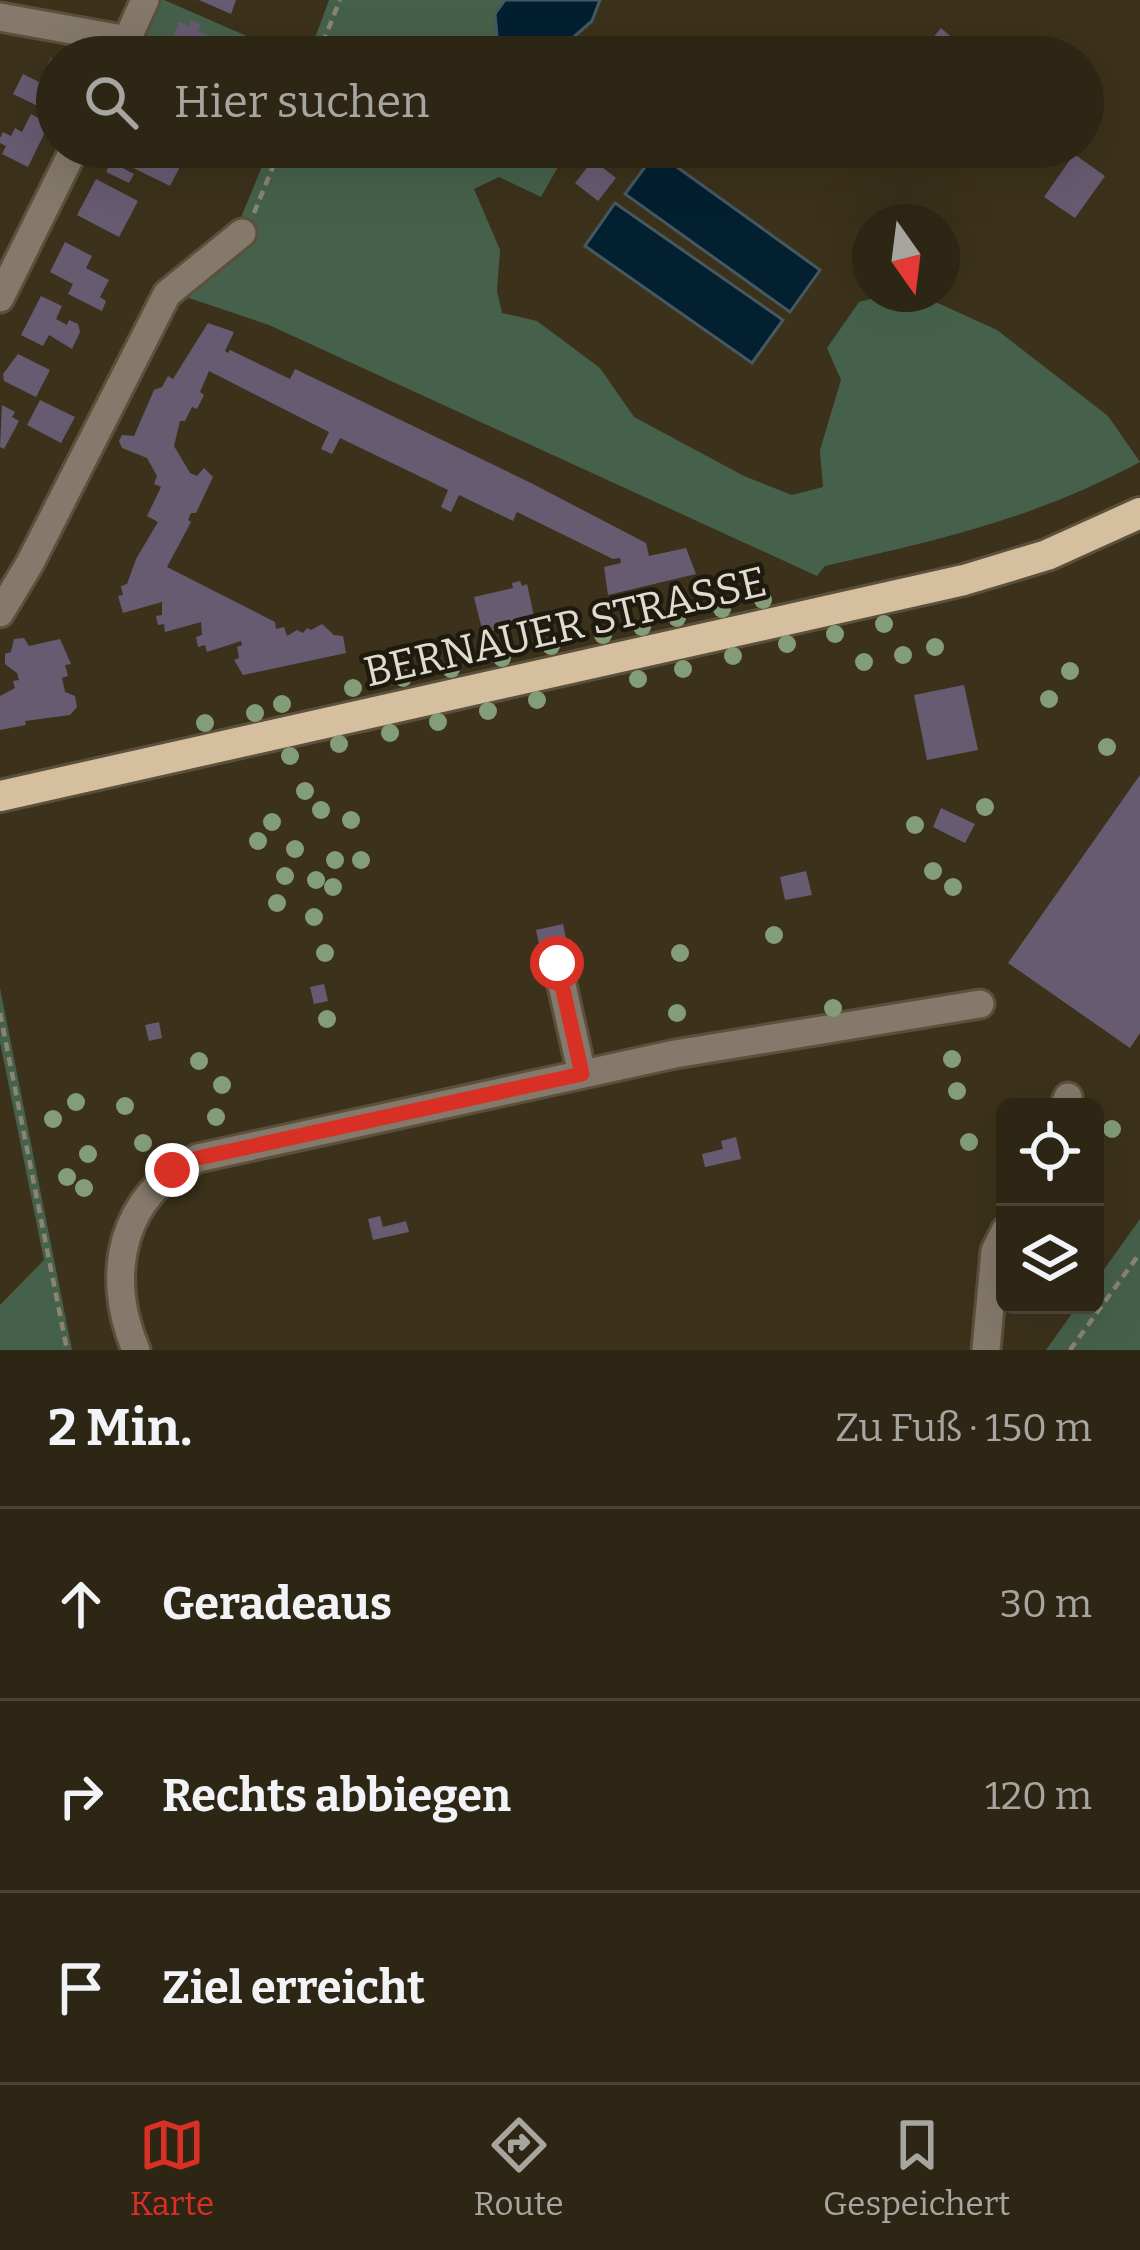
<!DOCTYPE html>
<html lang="de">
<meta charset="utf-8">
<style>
body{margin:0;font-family:Bitter,serif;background:#352e1d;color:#f1f3f6}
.controls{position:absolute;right:36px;bottom:36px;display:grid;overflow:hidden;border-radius:18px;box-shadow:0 12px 48px #0002}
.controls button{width:108px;height:108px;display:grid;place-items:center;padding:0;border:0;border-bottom:3px solid #484334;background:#2d2614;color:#f1f3f6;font:60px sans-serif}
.compass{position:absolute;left:852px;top:204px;width:108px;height:108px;border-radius:50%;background:#2d2614;box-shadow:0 12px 48px #0002;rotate:166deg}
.stop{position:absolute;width:36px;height:36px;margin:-27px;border:9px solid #d93025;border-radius:50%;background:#fff}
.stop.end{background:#d93025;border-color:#fff;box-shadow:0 3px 12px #0008}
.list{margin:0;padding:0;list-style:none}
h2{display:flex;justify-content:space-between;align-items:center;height:156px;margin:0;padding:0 48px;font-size:51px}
h2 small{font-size:39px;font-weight:400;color:#a7a5a0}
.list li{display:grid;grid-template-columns:78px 1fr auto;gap:36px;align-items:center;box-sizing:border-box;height:192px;padding:0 48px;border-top:3px solid #484334}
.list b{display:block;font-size:45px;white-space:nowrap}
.list em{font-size:39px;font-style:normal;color:#a7a5a0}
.icon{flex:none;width:66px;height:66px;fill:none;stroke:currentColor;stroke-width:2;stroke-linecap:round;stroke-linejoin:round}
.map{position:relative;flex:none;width:1140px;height:1350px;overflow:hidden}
.search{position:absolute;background:#2d2614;box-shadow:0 12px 48px #0002;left:36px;right:36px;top:36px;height:132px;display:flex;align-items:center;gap:30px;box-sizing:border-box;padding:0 42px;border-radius:66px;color:#a7a5a0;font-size:45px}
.sheet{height:732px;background:#2d2614}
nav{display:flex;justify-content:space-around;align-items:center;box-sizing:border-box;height:168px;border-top:3px solid #484334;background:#2d2614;font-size:33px;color:#a7a5a0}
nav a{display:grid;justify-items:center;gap:6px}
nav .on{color:#d93025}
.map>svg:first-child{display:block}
.green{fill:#46614b}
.water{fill:#032031;stroke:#465860;stroke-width:3}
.building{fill:#675b72}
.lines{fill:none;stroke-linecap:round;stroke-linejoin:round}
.minor-casing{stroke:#5a503b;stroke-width:33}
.major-casing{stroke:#5a503b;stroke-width:36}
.path{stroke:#8c8471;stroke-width:4.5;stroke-dasharray:9 6;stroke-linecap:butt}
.minor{stroke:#84796a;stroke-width:27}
.major{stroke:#d5bf9e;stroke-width:30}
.tree{fill:#829d78}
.route{stroke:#d93025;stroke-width:15}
.labels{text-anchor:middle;stroke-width:9;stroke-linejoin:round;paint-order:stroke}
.street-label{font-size:42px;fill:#e1dbcd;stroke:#1f1a10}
</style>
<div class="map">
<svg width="1140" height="1350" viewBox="0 0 1140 1350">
<rect width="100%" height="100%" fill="#3c321b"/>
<path class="green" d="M 157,0 L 164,0 L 295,57 L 130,57 Z
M 329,0 L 505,0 L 495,14 L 499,57 L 308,57 Z
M 270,147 L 529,147 L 558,167 L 541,197 L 499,177 L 474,189 L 500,250 L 497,291 L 502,313 L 537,321 L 600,368 L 634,417 L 744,476 L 792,495 L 823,487 L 820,450 L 841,380 L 827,348 L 859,302 L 890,294 L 918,294 L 997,330 L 1108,416 L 1140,462 C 1033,519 942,539 825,566 L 817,576 L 269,325 L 183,296 L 237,227 Z
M 0,988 L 72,1350 L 0,1350 L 0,1305 L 44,1260 L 0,1042 Z
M 1140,1219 L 1140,1350 L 1046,1350 L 1078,1305 L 1095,1305 L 1095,1282 Z"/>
<path class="water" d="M 505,0 L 600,0 L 592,21 L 551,57 L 499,57 L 495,14 Z
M 656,152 L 820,270 L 790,312 L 625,194 Z
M 615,203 L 783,320 L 752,363 L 585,246 Z"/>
<path class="building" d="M 199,0 L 236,0 L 231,14 Z
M 191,20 L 201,25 L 198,31 L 207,35 L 197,57 L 168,46 L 180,22 L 188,26 Z
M 941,28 L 966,50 L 961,57 L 917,57 Z
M 51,58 L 57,61 L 54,114 L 13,94 L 23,74 L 39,82 Z
M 31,114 L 49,124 L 28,167 L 2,154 L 6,146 L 0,143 L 0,138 L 3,132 L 11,136 L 15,128 L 22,132 Z
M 119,147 L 156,147 L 183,161 L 170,186 L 113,158 Z
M 1074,154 L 1105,176 L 1075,218 L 1044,197 Z
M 593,160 L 616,178 L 598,201 L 575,183 Z
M 111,162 L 134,174 L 129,183 L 106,172 Z
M 96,179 L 138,201 L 119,237 L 77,215 Z
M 65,242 L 92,256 L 86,268 L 109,280 L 100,297 L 106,301 L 102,311 L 68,294 L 73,284 L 50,272 Z
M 41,296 L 62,306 L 56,319 L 67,325 L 69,320 L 78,324 L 80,332 L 72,349 L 49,335 L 43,346 L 21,335 Z
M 208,323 L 234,332 L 225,351 L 228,353 L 230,350 L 290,379 L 295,369 L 531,483 L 646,543 L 649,556 L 686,548 L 696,574 L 608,595 L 604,567 L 621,563 L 620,558 L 613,559 L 517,512 L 513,521 L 459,495 L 451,512 L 441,507 L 448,490 L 340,438 L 332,454 L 321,449 L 329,432 L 209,371 L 200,392 L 204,395 L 197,409 L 192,407 L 185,421 L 180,421 L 174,446 L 190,473 L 197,476 L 204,468 L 213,477 L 196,513 L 191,513 L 188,520 L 191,522 L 167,567 L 275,622 L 276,629 L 284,627 L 287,636 L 297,630 L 303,633 L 307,628 L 311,630 L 322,624 L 334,635 L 343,636 L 346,653 L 243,675 L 234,660 L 239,658 L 237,647 L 242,645 L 241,641 L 207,652 L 205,645 L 198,647 L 196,637 L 202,635 L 201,622 L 165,632 L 164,624 L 158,625 L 156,616 L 162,615 L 162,602 L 123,613 L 118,596 L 123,595 L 121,586 L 127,584 L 136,559 L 158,522 L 147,516 L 161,487 L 154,484 L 157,476 L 147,458 L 122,448 L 119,441 L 122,435 L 134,436 L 154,390 L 162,387 L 168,376 L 173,379 Z
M 18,354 L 50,370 L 36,397 L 4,381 L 3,374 Z
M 40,400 L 75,417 L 61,443 L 27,425 Z
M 2,405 L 15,412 L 12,417 L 19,421 L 4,449 L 0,447 Z
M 520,581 L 522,586 L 527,584 L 535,621 L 483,633 L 474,597 L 513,588 L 512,583 Z
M 24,638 L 29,646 L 60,639 L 71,664 L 65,665 L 68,676 L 62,678 L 65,692 L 75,696 L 77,707 L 70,715 L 25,721 L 26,725 L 0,730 L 0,696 L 15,688 L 13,681 L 19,680 L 17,673 L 5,664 L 5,654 L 11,652 L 14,639 Z
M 964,685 L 978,750 L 927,760 L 914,695 Z
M 1140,775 L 1140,1033 L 1130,1048 L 1008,963 Z
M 941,808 L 975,824 L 965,843 L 933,827 Z
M 806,871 L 812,895 L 785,900 L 780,877 Z
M 563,924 L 568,948 L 541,953 L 536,930 Z
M 324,984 L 328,1001 L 314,1004 L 310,987 Z
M 159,1022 L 162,1038 L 149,1041 L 145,1025 Z
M 736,1137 L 741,1159 L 705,1167 L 702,1154 L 723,1149 L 721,1141 Z
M 380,1216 L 383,1227 L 406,1221 L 409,1232 L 373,1240 L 368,1219 Z"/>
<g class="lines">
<g class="minor-casing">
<path id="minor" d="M 0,17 L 127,40
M 121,53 L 145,0
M 0,298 L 75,147
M 0,613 L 30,563 L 167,294 L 242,233
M 557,963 L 582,1074
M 1064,1107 L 1068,1097
M 136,1350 C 104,1274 121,1194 198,1158 L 675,1054 L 980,1004
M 986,1350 L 995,1251 L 1005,1231"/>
</g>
<g class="major-casing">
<path id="major" d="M 0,796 L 964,580 L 1047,555 L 1140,513"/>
</g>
<path class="path" d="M 317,57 L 340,0
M 254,213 L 281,147
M 0,1013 L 67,1350
M 1070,1350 L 1140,1253"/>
<use href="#minor" class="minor"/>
<use href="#major" class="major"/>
</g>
<g class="tree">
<circle cx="763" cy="600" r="9"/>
<circle cx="722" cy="609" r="9"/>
<circle cx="677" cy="618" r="9"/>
<circle cx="884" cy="624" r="9"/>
<circle cx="642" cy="627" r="9"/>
<circle cx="835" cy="634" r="9"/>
<circle cx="603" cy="635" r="9"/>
<circle cx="787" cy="644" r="9"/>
<circle cx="551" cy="646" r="9"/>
<circle cx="935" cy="647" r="9"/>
<circle cx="903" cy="655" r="9"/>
<circle cx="733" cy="656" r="9"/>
<circle cx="502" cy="658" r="9"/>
<circle cx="864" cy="662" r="9"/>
<circle cx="451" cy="669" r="9"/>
<circle cx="683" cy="669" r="9"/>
<circle cx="1070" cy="671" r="9"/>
<circle cx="403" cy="678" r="9"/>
<circle cx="638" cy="679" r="9"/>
<circle cx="353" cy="688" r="9"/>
<circle cx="1049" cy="699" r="9"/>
<circle cx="537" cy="700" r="9"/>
<circle cx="282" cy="704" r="9"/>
<circle cx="488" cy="711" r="9"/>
<circle cx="255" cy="713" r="9"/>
<circle cx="438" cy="722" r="9"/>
<circle cx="205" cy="723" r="9"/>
<circle cx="390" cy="733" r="9"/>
<circle cx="339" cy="744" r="9"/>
<circle cx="1107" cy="747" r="9"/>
<circle cx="290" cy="756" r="9"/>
<circle cx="305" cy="791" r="9"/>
<circle cx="985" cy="807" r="9"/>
<circle cx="321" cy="810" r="9"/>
<circle cx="351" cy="820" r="9"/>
<circle cx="272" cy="822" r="9"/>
<circle cx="915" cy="825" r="9"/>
<circle cx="258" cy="841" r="9"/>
<circle cx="295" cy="849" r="9"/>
<circle cx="335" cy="860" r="9"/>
<circle cx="361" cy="860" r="9"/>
<circle cx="933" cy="871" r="9"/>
<circle cx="285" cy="876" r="9"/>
<circle cx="316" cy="880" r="9"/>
<circle cx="333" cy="887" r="9"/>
<circle cx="953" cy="887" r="9"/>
<circle cx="277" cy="903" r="9"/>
<circle cx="314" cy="917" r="9"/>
<circle cx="774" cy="935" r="9"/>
<circle cx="325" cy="953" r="9"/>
<circle cx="680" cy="953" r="9"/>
<circle cx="833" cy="1008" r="9"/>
<circle cx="677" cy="1013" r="9"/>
<circle cx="327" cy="1019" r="9"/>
<circle cx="952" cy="1059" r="9"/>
<circle cx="199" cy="1061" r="9"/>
<circle cx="222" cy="1085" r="9"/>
<circle cx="957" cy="1091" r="9"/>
<circle cx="76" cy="1102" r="9"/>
<circle cx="125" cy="1106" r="9"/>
<circle cx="216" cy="1117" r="9"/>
<circle cx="53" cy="1119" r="9"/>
<circle cx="1112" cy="1129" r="9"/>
<circle cx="969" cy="1142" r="9"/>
<circle cx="143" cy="1143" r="9"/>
<circle cx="88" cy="1154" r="9"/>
<circle cx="67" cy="1177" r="9"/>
<circle cx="84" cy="1188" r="9"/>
</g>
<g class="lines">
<path class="route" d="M 172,1170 L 198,1158 L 582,1074 L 557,963"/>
</g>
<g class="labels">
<g class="street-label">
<text transform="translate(565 626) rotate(-13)" y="15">BERNAUER STRASSE</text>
</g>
</g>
</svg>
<div class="controls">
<button><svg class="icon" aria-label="locate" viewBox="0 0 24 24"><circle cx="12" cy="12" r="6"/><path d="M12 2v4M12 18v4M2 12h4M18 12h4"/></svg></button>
<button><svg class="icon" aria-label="layers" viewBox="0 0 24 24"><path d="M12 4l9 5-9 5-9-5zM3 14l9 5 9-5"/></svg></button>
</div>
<svg class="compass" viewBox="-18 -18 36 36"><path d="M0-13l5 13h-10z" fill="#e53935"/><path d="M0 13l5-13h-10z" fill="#a7a5a0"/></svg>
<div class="stop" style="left:557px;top:963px"></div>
<div class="stop end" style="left:172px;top:1170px"></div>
<div class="search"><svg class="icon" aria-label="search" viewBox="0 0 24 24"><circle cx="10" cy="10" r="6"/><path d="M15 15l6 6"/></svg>Hier suchen</div>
</div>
<section class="sheet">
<h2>2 Min.<small>Zu Fuß · 150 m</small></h2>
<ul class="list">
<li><svg class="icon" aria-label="ahead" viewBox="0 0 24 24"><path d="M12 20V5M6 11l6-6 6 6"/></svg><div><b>Geradeaus</b></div><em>30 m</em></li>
<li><svg class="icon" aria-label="right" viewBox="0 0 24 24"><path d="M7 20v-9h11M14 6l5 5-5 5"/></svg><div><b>Rechts abbiegen</b></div><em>120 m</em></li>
<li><svg class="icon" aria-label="arrive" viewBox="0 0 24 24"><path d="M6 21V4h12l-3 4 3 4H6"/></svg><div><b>Ziel erreicht</b></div></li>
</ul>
</section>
<nav>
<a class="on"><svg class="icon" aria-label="map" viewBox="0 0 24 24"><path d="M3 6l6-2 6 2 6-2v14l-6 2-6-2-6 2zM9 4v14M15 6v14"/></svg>Karte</a>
<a><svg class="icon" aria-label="directions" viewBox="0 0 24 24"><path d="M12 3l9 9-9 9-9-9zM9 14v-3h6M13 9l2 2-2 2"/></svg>Route</a>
<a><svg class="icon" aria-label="saved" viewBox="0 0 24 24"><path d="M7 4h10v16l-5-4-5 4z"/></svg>Gespeichert</a>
</nav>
